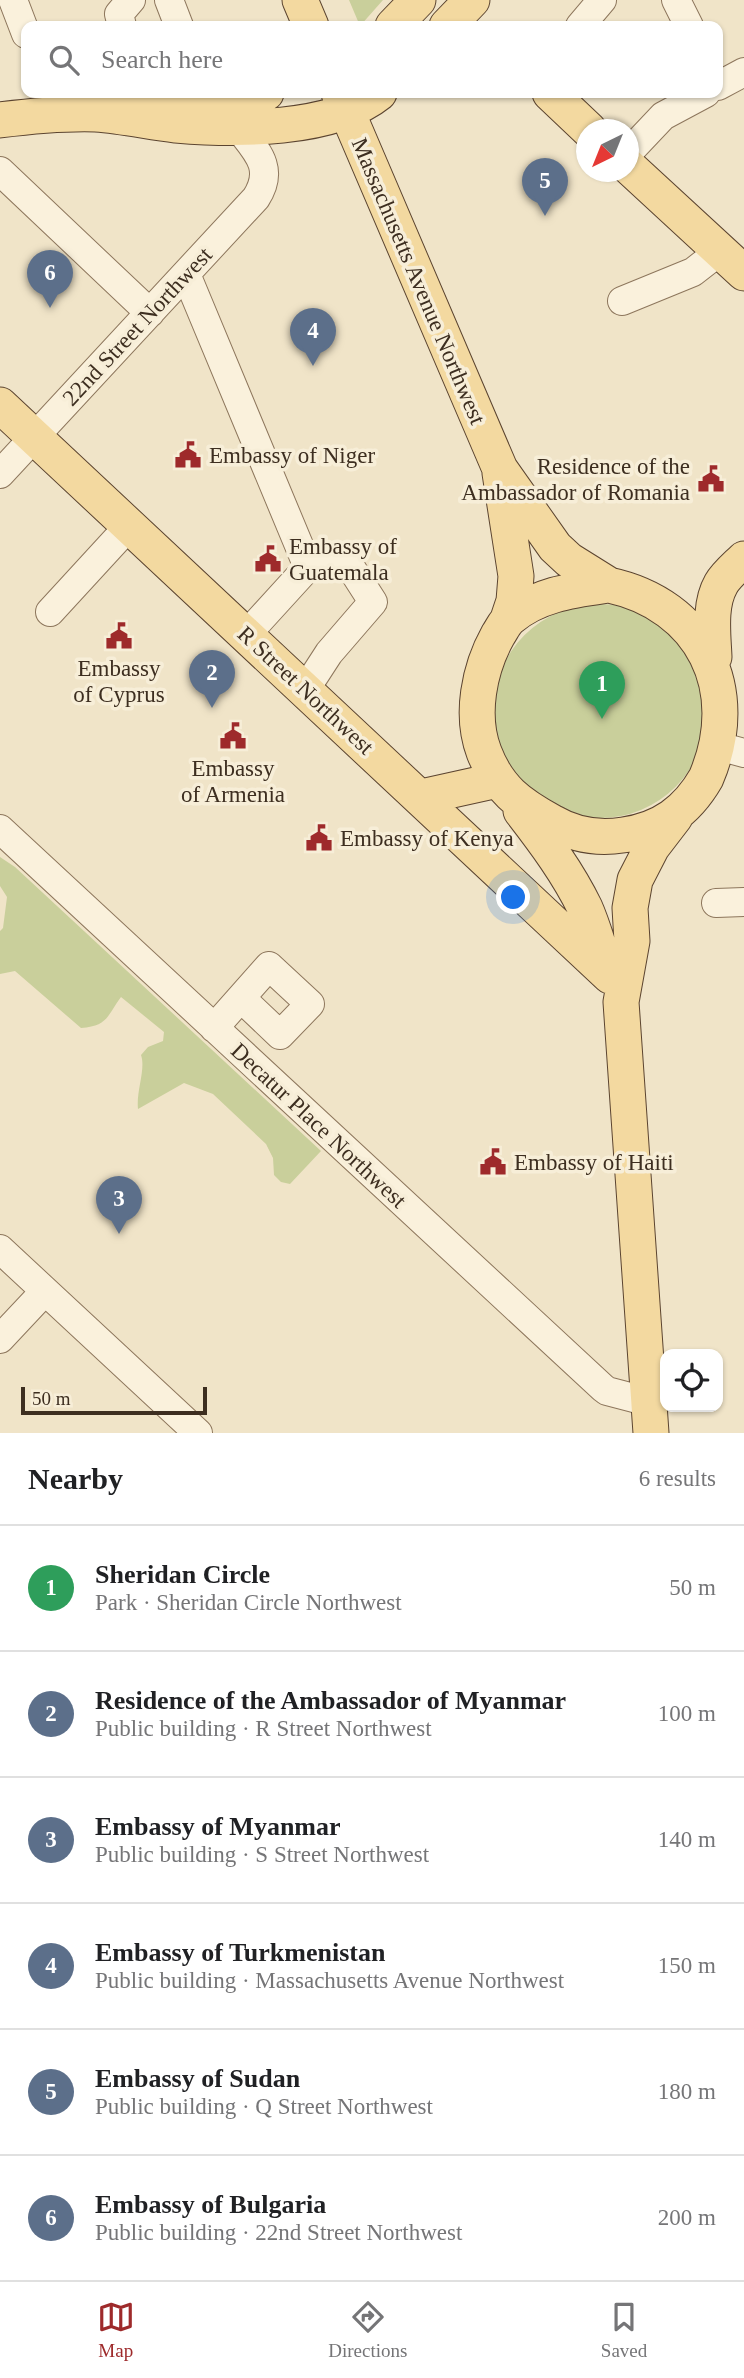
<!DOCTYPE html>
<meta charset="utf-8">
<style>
body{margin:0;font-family:Georgia,serif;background:#f2f2f2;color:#202124}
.controls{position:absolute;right:21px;bottom:21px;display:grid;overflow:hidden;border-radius:14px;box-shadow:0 2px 5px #0004}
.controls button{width:63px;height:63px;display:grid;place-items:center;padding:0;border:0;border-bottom:2px solid #e0e0e0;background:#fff;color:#202124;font:35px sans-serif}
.compass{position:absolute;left:576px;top:119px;width:63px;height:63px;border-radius:50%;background:#fff;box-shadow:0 2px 5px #0004;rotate:223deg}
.scale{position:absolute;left:21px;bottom:18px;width:186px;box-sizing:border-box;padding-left:7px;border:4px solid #3d2e20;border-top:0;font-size:19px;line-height:24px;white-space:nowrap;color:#3d2e20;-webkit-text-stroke:5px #f7eed8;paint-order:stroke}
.you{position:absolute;left:514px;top:898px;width:24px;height:24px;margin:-18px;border:5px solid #fff;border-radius:50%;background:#1a73e8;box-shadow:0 0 0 10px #1a73e833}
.badge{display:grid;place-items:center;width:46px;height:46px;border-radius:50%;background:#9e2a2b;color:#fff;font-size:23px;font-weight:700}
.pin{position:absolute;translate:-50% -58px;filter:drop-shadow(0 2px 4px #0008)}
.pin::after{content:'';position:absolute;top:37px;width:24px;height:21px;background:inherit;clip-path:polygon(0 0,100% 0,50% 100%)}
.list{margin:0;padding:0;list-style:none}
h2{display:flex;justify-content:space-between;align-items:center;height:91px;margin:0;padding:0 28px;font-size:30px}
h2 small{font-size:23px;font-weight:400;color:#757577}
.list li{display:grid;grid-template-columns:46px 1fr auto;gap:21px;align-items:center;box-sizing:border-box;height:126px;padding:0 28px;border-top:2px solid #e0e0e0}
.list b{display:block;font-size:26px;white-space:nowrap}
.list p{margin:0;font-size:23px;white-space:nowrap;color:#757577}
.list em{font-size:23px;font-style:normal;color:#757577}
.icon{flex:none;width:38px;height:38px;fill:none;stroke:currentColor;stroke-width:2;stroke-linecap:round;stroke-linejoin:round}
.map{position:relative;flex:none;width:744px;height:1433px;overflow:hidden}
.search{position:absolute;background:#fff;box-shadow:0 2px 5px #0004;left:21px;right:21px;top:21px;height:77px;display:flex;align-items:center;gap:18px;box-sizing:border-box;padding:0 24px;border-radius:14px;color:#757577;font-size:26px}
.sheet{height:847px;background:#fff}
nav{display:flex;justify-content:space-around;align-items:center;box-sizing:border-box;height:98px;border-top:2px solid #e0e0e0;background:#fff;font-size:19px;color:#757577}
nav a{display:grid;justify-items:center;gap:4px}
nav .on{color:#9e2a2b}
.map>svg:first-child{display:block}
.green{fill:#c9cf9b}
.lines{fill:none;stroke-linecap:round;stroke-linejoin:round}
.minor-casing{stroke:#8d765c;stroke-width:30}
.major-casing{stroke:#5b4430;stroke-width:37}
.minor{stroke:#faf1dc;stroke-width:28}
.major{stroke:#f3d9a0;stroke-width:35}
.labels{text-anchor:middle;stroke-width:7;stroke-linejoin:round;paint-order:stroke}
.street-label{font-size:23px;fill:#3d2e20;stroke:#f7eed8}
.poi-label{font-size:23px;fill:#3d2e20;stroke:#f7eed8;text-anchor:start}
</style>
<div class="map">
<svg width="744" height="1433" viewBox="0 0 744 1433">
<rect width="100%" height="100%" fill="#f0e4c8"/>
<path class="green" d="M 349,0 L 383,0 L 360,26 Z
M493 711a107 107 0 1 1 214 0a107 107 0 1 1-214 0Z
M 0,857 L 15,867 L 321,1151 L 290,1184 L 281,1182 L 274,1175 L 273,1158 L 266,1144 L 213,1094 L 184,1083 L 138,1109 C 136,1091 146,1069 141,1055 L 148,1047 L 163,1041 L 164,1032 L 121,997 C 107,1016 108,1026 81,1028 L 15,971 L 0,974 L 0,931 L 3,928 L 7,897 L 0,886 Z"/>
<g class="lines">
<g class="minor-casing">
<path id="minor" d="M 13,0 L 26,34
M 169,0 L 179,26
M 676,0 L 689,26
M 122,26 L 119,14 L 131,0
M 580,26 L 602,0
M 718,86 L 744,72
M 628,153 L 663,116 L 706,93
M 0,171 L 150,313
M 186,274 L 308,567 L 246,635
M 622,301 L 693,272 L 720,251
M 0,474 L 256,198 C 276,167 255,150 237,126
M 50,612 L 129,526
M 305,690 L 329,653 L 373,602 L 348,563 L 308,567
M 722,747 L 744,753
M 0,829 L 603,1388 L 607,1391 L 649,1402
M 716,903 L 744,902
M 214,1028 L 269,966 L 310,1004 L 280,1035 L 241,998
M 0,1249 L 198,1433
M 0,1339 L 45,1291"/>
</g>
<g class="major-casing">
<path id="major" d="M 300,0 L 311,26
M 393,26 L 418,0
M 447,26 L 472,0
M 339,93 L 500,469 L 555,547 L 569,560 L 609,585
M 550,93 L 589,130
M 124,108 L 177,98 L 229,97 L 266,93
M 0,120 C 32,116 65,113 96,114 C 123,116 150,122 176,125 C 235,130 332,131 379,93
M 628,166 L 744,273
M 0,405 L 610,976
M 500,473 L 516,576 L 514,601 L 508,619
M 609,585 C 702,605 744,689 706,778 C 687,811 661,830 623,835 C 597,839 574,835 552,822 C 519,804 498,789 484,752 C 470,715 479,669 498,635 C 502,629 505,622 510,618 C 538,594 574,590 609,585 Z
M 714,657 C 713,634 709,605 721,584 C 726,575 737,566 744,559
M 421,797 L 498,780
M 521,811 C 545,842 568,873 585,908 C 594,928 599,950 607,970
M 651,1433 L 621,1002 L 632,941 L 630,908 L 635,880 L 652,847 L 675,817"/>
</g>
<use href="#minor" class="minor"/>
<use href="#major" class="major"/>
</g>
<defs>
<g id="civic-bare" transform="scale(2.1)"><path d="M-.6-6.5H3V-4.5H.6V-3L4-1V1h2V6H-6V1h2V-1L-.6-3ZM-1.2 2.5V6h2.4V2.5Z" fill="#9e2a2b" stroke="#f7eed8" stroke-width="2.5" paint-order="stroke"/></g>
</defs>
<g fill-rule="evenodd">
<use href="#civic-bare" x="188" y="455"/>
<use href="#civic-bare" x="711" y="479"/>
<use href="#civic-bare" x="268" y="559"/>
<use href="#civic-bare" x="119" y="636"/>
<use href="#civic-bare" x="233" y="736"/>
<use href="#civic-bare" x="319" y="838"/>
<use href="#civic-bare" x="493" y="1162"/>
</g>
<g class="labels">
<g class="street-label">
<text transform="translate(419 281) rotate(67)" y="8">Massachusetts Avenue Northwest</text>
<text transform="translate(137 326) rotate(-47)" y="8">22nd Street Northwest</text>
<text transform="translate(306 690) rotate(43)" y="8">R Street Northwest</text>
<text transform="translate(319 1125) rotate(43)" y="8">Decatur Place Northwest</text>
</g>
<g class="poi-label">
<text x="209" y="463">Embassy of Niger</text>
<text x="690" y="474" text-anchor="end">Residence of the<tspan x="690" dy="26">Ambassador of Romania</tspan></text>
<text x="289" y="554">Embassy of<tspan x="289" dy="26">Guatemala</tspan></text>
<text x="119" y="676" text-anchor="middle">Embassy<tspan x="119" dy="26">of Cyprus</tspan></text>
<text x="233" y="776" text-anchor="middle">Embassy<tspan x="233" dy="26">of Armenia</tspan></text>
<text x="340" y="846">Embassy of Kenya</text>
<text x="514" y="1170">Embassy of Haiti</text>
</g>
</g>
</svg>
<div class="controls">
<button><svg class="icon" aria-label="locate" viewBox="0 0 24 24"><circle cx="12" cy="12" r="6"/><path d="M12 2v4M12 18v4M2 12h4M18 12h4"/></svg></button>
</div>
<svg class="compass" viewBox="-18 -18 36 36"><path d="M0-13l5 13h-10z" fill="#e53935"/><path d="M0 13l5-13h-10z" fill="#757577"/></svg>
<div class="scale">50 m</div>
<div class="you"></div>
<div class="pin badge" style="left:602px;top:719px;background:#2e9e5b">1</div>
<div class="pin badge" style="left:212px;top:708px;background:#5c6f8a">2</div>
<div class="pin badge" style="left:119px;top:1234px;background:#5c6f8a">3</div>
<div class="pin badge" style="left:313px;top:366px;background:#5c6f8a">4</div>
<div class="pin badge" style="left:545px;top:216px;background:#5c6f8a">5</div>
<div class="pin badge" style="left:50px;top:308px;background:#5c6f8a">6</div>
<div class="search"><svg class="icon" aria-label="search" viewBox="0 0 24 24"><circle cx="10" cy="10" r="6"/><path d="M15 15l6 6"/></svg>Search here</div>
</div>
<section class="sheet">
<h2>Nearby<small>6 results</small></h2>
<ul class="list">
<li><span class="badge" style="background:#2e9e5b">1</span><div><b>Sheridan Circle</b><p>Park · Sheridan Circle Northwest</p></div><em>50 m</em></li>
<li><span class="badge" style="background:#5c6f8a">2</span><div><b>Residence of the Ambassador of Myanmar</b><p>Public building · R Street Northwest</p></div><em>100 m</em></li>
<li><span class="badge" style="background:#5c6f8a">3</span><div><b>Embassy of Myanmar</b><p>Public building · S Street Northwest</p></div><em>140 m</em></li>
<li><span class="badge" style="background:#5c6f8a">4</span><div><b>Embassy of Turkmenistan</b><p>Public building · Massachusetts Avenue Northwest</p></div><em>150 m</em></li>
<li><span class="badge" style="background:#5c6f8a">5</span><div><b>Embassy of Sudan</b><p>Public building · Q Street Northwest</p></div><em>180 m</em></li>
<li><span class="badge" style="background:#5c6f8a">6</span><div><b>Embassy of Bulgaria</b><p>Public building · 22nd Street Northwest</p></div><em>200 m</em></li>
</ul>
</section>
<nav>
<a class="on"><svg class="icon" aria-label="map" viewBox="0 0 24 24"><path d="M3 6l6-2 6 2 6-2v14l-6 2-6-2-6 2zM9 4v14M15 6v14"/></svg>Map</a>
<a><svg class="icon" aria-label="directions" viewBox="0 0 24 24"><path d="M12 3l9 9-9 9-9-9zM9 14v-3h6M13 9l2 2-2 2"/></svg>Directions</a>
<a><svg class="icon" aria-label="saved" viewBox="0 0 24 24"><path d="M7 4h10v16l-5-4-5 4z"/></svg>Saved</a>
</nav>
